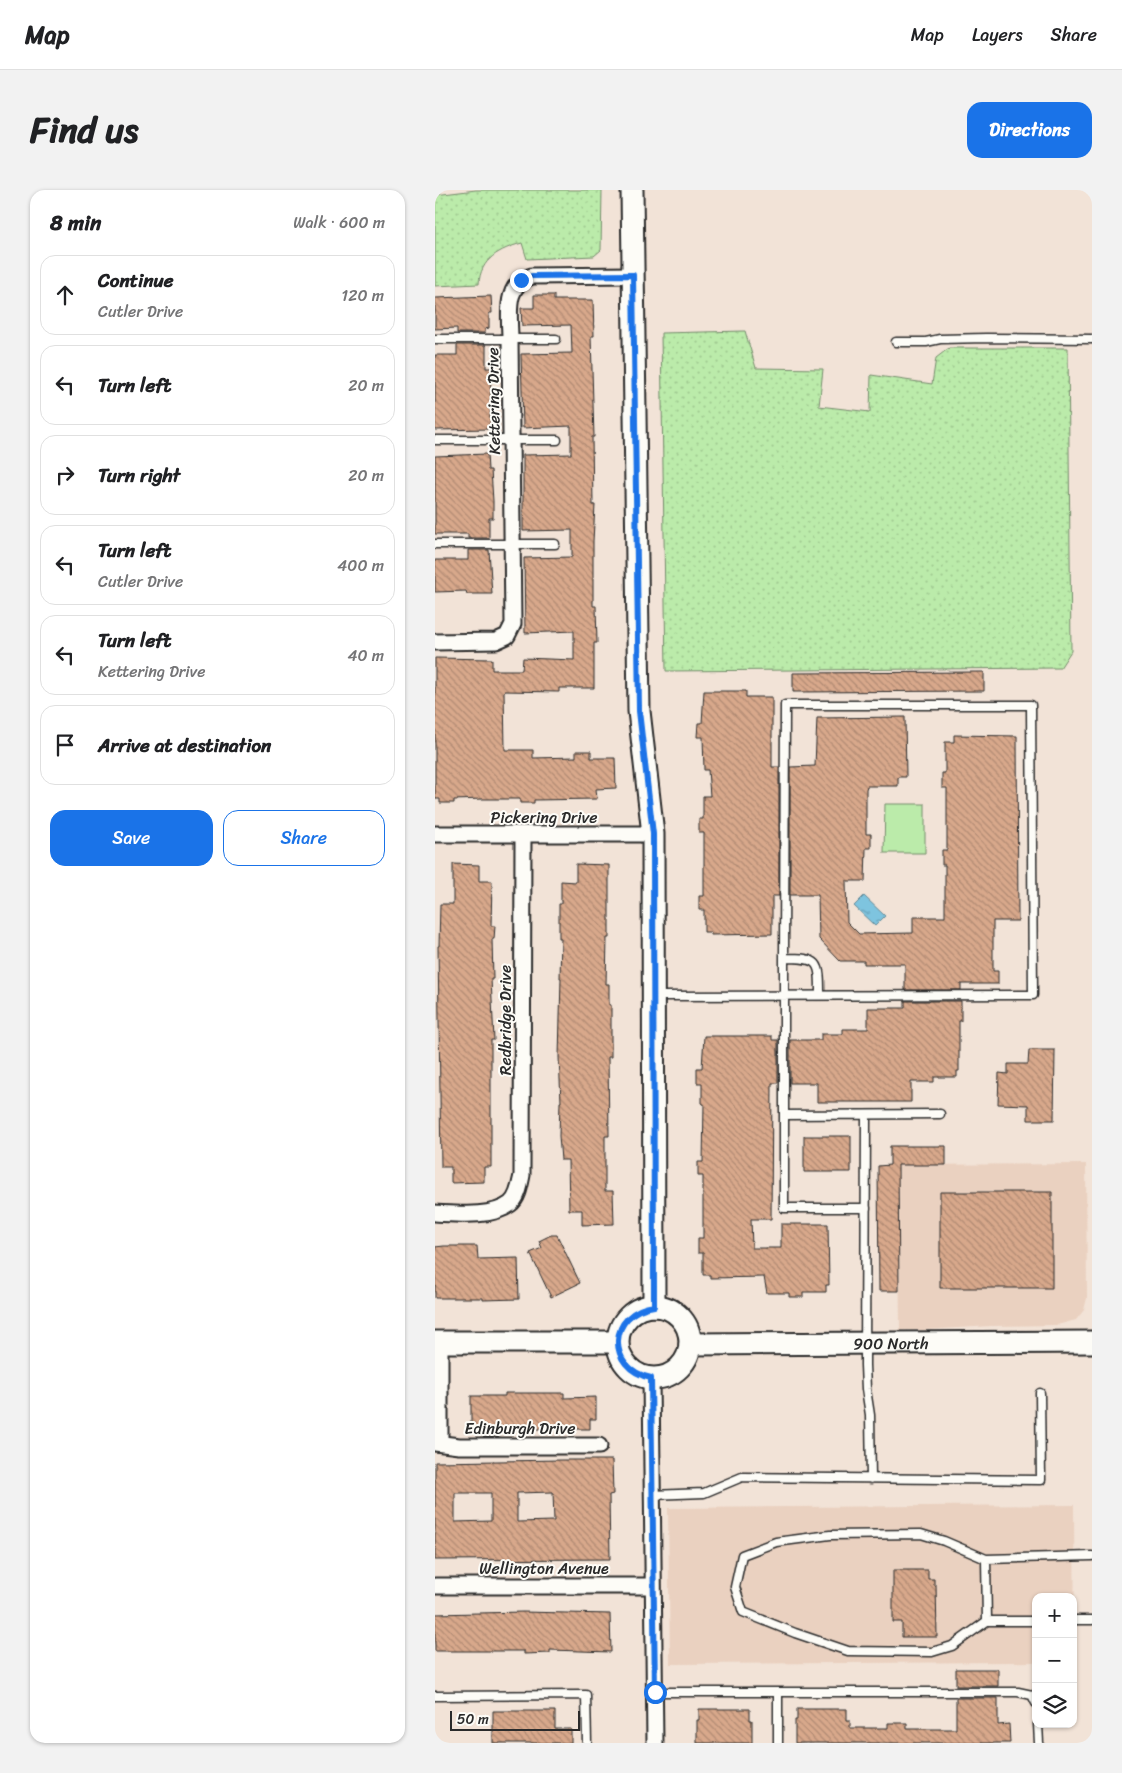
<!DOCTYPE html>
<meta charset="utf-8">
<style>
body{margin:0;font-family:Sriracha,sans-serif;background:#f2f2f2;color:#202124}
.controls{position:absolute;right:15px;bottom:15px;display:grid;overflow:hidden;border-radius:10px;box-shadow:0 1px 4px #0004}
.controls button{width:45px;height:45px;display:grid;place-items:center;padding:0;border:0;border-bottom:1px solid #e0e0e0;background:#fff;color:#202124;font:25px sans-serif}
.scale{position:absolute;left:15px;bottom:12px;width:130px;box-sizing:border-box;padding-left:5px;border:2px solid #2b2b2b;border-top:0;font-size:14px;line-height:18px;white-space:nowrap;color:#2b2b2b;-webkit-text-stroke:4px #fdfcf7;paint-order:stroke}
.stop{position:absolute;width:15px;height:15px;margin:-11px;border:4px solid #1a73e8;border-radius:50%;background:#fff}
.stop.end{background:#1a73e8;border-color:#fff;box-shadow:0 1px 5px #0008}
.list{margin:0;padding:0;list-style:none}
h2{display:flex;justify-content:space-between;align-items:center;height:65px;margin:0;padding:0 20px;font-size:21px}
h2 small{font-size:16px;font-weight:400;color:#757577}
.list li{display:grid;grid-template-columns:32px 1fr auto;gap:15px;align-items:center;box-sizing:border-box;height:80px;margin:0 10px 10px;padding:0 10px;border:1px solid #e0e0e0;border-radius:15px}
.list b{display:block;font-size:19px;white-space:nowrap}
.list p{margin:0;font-size:16px;white-space:nowrap;color:#757577}
.list em{font-size:16px;font-style:normal;color:#757577}
.actions{display:flex;gap:10px;padding:15px 20px}
.actions a{flex:1;padding:11px 0;border:1px solid #1a73e8;border-radius:15px;text-align:center;font-size:18px;color:#1a73e8}
.actions .main{background:#1a73e8;color:#fff}
.icon{flex:none;width:28px;height:28px;fill:none;stroke:currentColor;stroke-width:2;stroke-linecap:round;stroke-linejoin:round}
.map{position:relative;flex:none;width:657px;height:1553px;overflow:hidden;border-radius:15px}
header{display:flex;align-items:center;gap:30px;box-sizing:border-box;height:70px;padding:0 25px;background:#fff;border-bottom:1px solid #e0e0e0}
header strong{font-size:24px}
nav{display:flex;gap:28px;margin-inline-start:auto;font-size:18px}
.intro{display:flex;align-items:center;justify-content:space-between;box-sizing:border-box;height:120px;padding:0 30px}
h1{margin:0;font-size:35px}
.button{padding:12px 22px;border-radius:15px;background:#1a73e8;color:#fff;font-size:18px;font-weight:700}
main{display:flex;gap:30px;padding:0 30px}
aside{flex:1;background:#fff;border-radius:15px;box-shadow:0 1px 4px #0004}
.map>svg:first-child{display:block}
.built{fill:#ead1c0}
.grass{fill:url(#grass-dots);stroke:#738b6a}
.green{fill:#bbebaa;stroke:#738b6a}
.water{fill:url(#water-ripples);stroke:#5d8797}
.building{fill:url(#building-back-hatch);stroke:#2b2b2b;fill-rule:evenodd}
.lines{fill:none;stroke-linecap:round;stroke-linejoin:round}
.lane-casing{stroke:#2b2b2b;stroke-width:11}
.street-casing{stroke:#2b2b2b;stroke-width:19}
.secondary-casing{stroke:#2b2b2b;stroke-width:25}
.lane{stroke:#fdfcf7;stroke-width:8}
.street{stroke:#fdfcf7;stroke-width:15}
.secondary{stroke:#fdfcf7;stroke-width:21}
.route{stroke:#1a73e8;stroke-width:6}
.labels{text-anchor:middle;stroke-width:4;stroke-linejoin:round;paint-order:stroke}
.street-label{font-size:16px;fill:#2b2b2b;stroke:#fdfcf7}
</style>
<header>
<strong>Map</strong>
<nav><a>Map</a><a>Layers</a><a>Share</a></nav>
</header>
<div class="intro"><h1>Find us</h1><a class="button">Directions</a></div>
<main>
<aside>
<h2>8 min<small>Walk · 600 m</small></h2>
<ul class="list">
<li><svg class="icon" aria-label="ahead" viewBox="0 0 24 24"><path d="M12 20V5M6 11l6-6 6 6"/></svg><div><b>Continue</b><p>Cutler Drive</p></div><em>120 m</em></li>
<li><svg class="icon" aria-label="left" viewBox="0 0 24 24"><path d="M17 20v-9H6M10 6l-5 5 5 5"/></svg><div><b>Turn left</b></div><em>20 m</em></li>
<li><svg class="icon" aria-label="right" viewBox="0 0 24 24"><path d="M7 20v-9h11M14 6l5 5-5 5"/></svg><div><b>Turn right</b></div><em>20 m</em></li>
<li><svg class="icon" aria-label="left" viewBox="0 0 24 24"><path d="M17 20v-9H6M10 6l-5 5 5 5"/></svg><div><b>Turn left</b><p>Cutler Drive</p></div><em>400 m</em></li>
<li><svg class="icon" aria-label="left" viewBox="0 0 24 24"><path d="M17 20v-9H6M10 6l-5 5 5 5"/></svg><div><b>Turn left</b><p>Kettering Drive</p></div><em>40 m</em></li>
<li><svg class="icon" aria-label="arrive" viewBox="0 0 24 24"><path d="M6 21V4h12l-3 4 3 4H6"/></svg><div><b>Arrive at destination</b></div></li>
</ul>
<div class="actions"><a class="main">Save</a><a>Share</a></div>
</aside>
<div class="map">
<svg width="657" height="1553" viewBox="0 0 657 1553">
<defs>
<pattern id="grass-dots" width="8" height="8" patternUnits="userSpaceOnUse" patternTransform="scale(1.25)"><rect width="8" height="8" fill="#bbebaa"/><path d="M2 2h.1M6 6h.1" fill="none" stroke="#a1ca92" stroke-width="1.8" stroke-linecap="round"/></pattern>
<pattern id="water-ripples" width="26" height="14" patternUnits="userSpaceOnUse" patternTransform="scale(1.25)"><rect width="26" height="14" fill="#7ec4df"/><path d="M2 4q2-2 4 0t4 0M15 11q2-2 4 0t4 0" fill="none" stroke="#679fb5"/></pattern>
<pattern id="building-back-hatch" width="6" height="6" patternUnits="userSpaceOnUse" patternTransform="scale(1.25)"><rect width="6" height="6" fill="#d8a88b"/><path d="M-1 5l2 2M0 0l6 6M5-1l2 2" fill="none" stroke="#af8972"/></pattern>
</defs>
<rect width="100%" height="100%" fill="#f2e3d7"/>
<filter id="ink" filterUnits="userSpaceOnUse"><feTurbulence type="fractalNoise" baseFrequency=".02" numOctaves="2"/><feDisplacementMap in="SourceGraphic" scale="10" xChannelSelector="R" yChannelSelector="G"/><feConvolveMatrix kernelMatrix="1 2 1 2 8 2 1 2 1" color-interpolation-filters="sRGB"/></filter>
<g filter="url(#ink)">
<path class="built" d="M 651,974 L 652,1108 L 649,1120 L 641,1130 L 622,1135 L 556,1136 L 489,1140 L 465,1140 L 463,975 Z
M 639,1315 L 640,1472 L 638,1472 L 638,1407 L 601,1407 L 601,1472 L 235,1474 L 233,1318 Z"/>
<path class="grass" d="M 41,0 L 167,0 L 166,60 L 159,66 L 92,69 L 87,53 C 65,59 45,69 44,94 L 0,96 L 0,5 Z
M 310,141 L 321,178 L 388,179 L 384,216 L 435,222 L 436,185 L 497,194 L 501,168 L 514,158 L 633,158 L 636,461 L 625,478 L 231,481 L 226,143 Z"/>
<path class="green" d="M 450,614 L 490,614 L 490,663 L 449,663 Z"/>
<path class="water" d="M 429,706 L 450,726 L 440,736 L 419,716 Z"/>
<path class="building" d="M 99,105 L 119,105 L 119,110 L 158,110 L 159,146 L 156,146 L 159,247 L 157,247 L 158,315 L 160,315 L 158,351 L 158,416 L 161,416 L 162,453 L 159,453 L 159,498 L 124,498 L 124,502 L 69,501 L 70,560 L 98,560 L 98,568 L 141,567 L 141,561 L 156,561 L 156,568 L 180,568 L 181,598 L 161,599 L 162,609 L 99,610 L 99,613 L 85,613 L 85,609 L 48,609 L 19,610 L 19,613 L 5,613 L 5,609 L 0,609 L 0,468 L 57,469 L 57,480 L 87,480 L 88,468 L 139,470 L 139,441 L 90,443 L 89,368 L 137,367 L 137,340 L 88,341 L 88,265 L 136,264 L 136,236 L 88,238 L 86,164 L 137,163 L 136,135 L 87,136 L 86,118 L 99,118 Z
M 56,106 L 57,123 L 54,123 L 54,138 L 50,139 L 50,143 L 22,143 L 22,138 L 0,139 L 0,108 Z
M 22,155 L 51,155 L 51,178 L 56,178 L 55,239 L 0,240 L 0,165 L 22,165 Z
M 52,264 L 53,280 L 56,280 L 58,311 L 58,328 L 54,328 L 54,348 L 33,348 L 33,344 L 0,344 L 0,266 Z
M 33,360 L 54,360 L 57,404 L 32,404 L 31,401 L 0,402 L 0,370 L 33,370 Z
M 549,482 L 549,501 L 358,502 L 358,483 Z
M 269,501 L 311,501 L 311,507 L 337,507 L 337,577 L 344,577 L 344,706 L 337,706 L 337,744 L 276,745 L 276,742 L 269,742 L 269,720 L 264,720 L 264,706 L 269,706 L 269,643 L 264,643 L 264,629 L 268,629 L 268,606 L 275,606 L 273,580 L 269,580 L 268,547 L 262,547 L 263,533 L 267,533 Z
M 470,527 L 471,587 L 463,587 L 463,596 L 432,596 L 431,599 L 431,644 L 436,644 L 436,658 L 431,658 L 430,691 L 411,691 L 412,732 L 424,744 L 478,743 L 478,727 L 510,727 L 510,675 L 507,675 L 507,660 L 512,660 L 512,598 L 507,598 L 507,583 L 510,583 L 510,552 L 519,552 L 519,545 L 582,546 L 583,731 L 558,731 L 558,781 L 563,781 L 563,794 L 526,794 L 526,800 L 470,800 L 470,774 L 429,774 L 429,771 L 405,771 L 384,749 L 383,705 L 355,705 L 355,577 L 380,576 L 382,528 Z
M 18,674 L 44,675 L 44,691 L 57,691 L 56,736 L 60,736 L 59,749 L 57,749 L 58,789 L 56,789 L 59,850 L 56,850 L 56,977 L 49,977 L 49,992 L 16,993 L 16,977 L 6,977 L 3,756 L 4,756 L 5,714 L 18,714 Z
M 141,674 L 174,675 L 174,748 L 172,748 L 171,794 L 174,794 L 174,815 L 176,815 L 176,867 L 173,867 L 174,946 L 170,946 L 170,1001 L 178,1001 L 179,1034 L 147,1035 L 147,1020 L 134,1020 L 133,970 L 126,970 L 124,946 L 125,912 L 126,912 L 124,867 L 126,788 L 125,788 L 126,748 L 124,748 L 124,714 L 126,714 L 126,691 L 141,692 Z
M 470,811 L 526,811 L 526,831 L 524,831 L 524,881 L 522,881 L 522,887 L 499,887 L 499,892 L 476,892 L 476,912 L 382,912 L 382,893 L 355,893 L 355,850 L 386,850 L 386,844 L 408,844 L 408,839 L 433,839 L 433,818 L 470,818 Z
M 269,846 L 337,846 L 337,850 L 343,850 L 343,893 L 337,893 L 336,1029 L 316,1029 L 317,1058 L 346,1058 L 346,1034 L 393,1034 L 394,1095 L 391,1095 L 391,1102 L 368,1102 L 368,1107 L 354,1107 L 354,1103 L 332,1103 L 329,1087 L 275,1088 L 275,1085 L 268,1085 L 268,1063 L 263,1063 L 263,1048 L 268,1048 L 268,986 L 263,986 L 263,972 L 268,972 L 269,914 L 267,914 L 267,893 L 262,893 L 262,878 L 267,878 Z
M 594,860 L 620,860 L 619,930 L 593,930 L 593,915 L 563,914 L 564,883 L 573,884 L 573,874 L 593,874 Z
M 369,946 L 416,946 L 416,982 L 369,982 Z
M 455,956 L 511,956 L 511,975 L 463,975 L 464,1101 L 444,1101 L 443,976 L 455,975 Z
M 505,1002 L 617,1002 L 617,1098 L 505,1098 Z
M 116,1045 L 122,1045 L 145,1093 L 116,1107 L 95,1063 L 107,1058 L 104,1051 Z
M 9,1056 L 42,1056 L 43,1069 L 83,1068 L 84,1109 L 48,1110 L 48,1108 L 0,1108 L 0,1057 Z
M 70,1203 L 129,1203 L 129,1208 L 161,1207 L 161,1229 L 155,1229 L 155,1239 L 36,1239 L 36,1206 L 70,1206 Z
M 127,1270 L 177,1270 L 178,1304 L 174,1305 L 175,1369 L 0,1370 L 0,1272 ZM 118,1302 L 119,1331 L 82,1332 L 82,1303 ZM 20,1303 L 56,1303 L 56,1331 L 20,1332 Z
M 458,1380 L 493,1380 L 493,1389 L 499,1389 L 499,1395 L 501,1395 L 502,1447 L 467,1447 L 467,1432 L 458,1432 Z
M 88,1422 L 175,1424 L 176,1462 L 115,1460 L 115,1463 L 89,1464 L 89,1461 L 0,1461 L 0,1424 Z
M 521,1479 L 563,1479 L 563,1496 L 521,1496 Z
M 521,1508 L 563,1508 L 563,1535 L 574,1534 L 575,1553 L 360,1553 L 360,1530 L 362,1530 L 362,1519 L 412,1519 L 412,1530 L 415,1530 L 415,1538 L 453,1538 L 453,1533 L 472,1533 L 472,1539 L 521,1539 Z
M 264,1519 L 315,1519 L 315,1530 L 317,1530 L 317,1553 L 262,1553 L 262,1530 L 264,1530 Z
M 58,1521 L 120,1521 L 120,1539 L 136,1539 L 136,1553 L 58,1553 Z"/>
<g class="lines">
<g class="lane-casing">
<path id="lane" d="M 0,149 L 121,149
M 461,152 L 491,152 L 505,149 L 551,148 L 657,149
M 0,250 L 122,250
M 0,354 L 120,354
M 349,768 C 385,768 385,771 385,805
M 221,806 L 598,805 L 596,515 L 350,515 L 349,768 L 349,1018 L 431,1018
M 349,925 L 505,924
M 431,925 L 430,1175 L 431,1199 L 435,1225 L 436,1289
M 217,1305 L 269,1303 L 307,1287 L 606,1290 L 605,1203
M 551,1369 L 552,1431
M 638,1430 L 657,1430
M 601,1431 L 552,1431 L 517,1456 L 497,1462 L 413,1461 L 360,1443 L 308,1422 L 300,1397 L 307,1365 L 341,1352 L 395,1345 L 486,1344 L 509,1351 L 551,1369 L 657,1366
M 220,1502 L 583,1502 L 597,1505 L 601,1513
M 0,1506 L 151,1505 L 152,1553
M 603,1534 L 604,1553
M 343,1553 L 343,1502"/>
</g>
<g class="street-casing">
<path id="street" d="M 0,452 L 61,451 L 72,446 L 78,434 L 75,149 C 75,125 68,94 97,86 L 198,85
M 0,644 L 218,644
M 0,1023 C 21,1024 57,1028 75,1014 C 83,1008 85,995 87,985 L 88,644
M 5,1152 L 5,1253
M 216,1188 L 220,1553
M 0,1253 L 24,1256 L 164,1256
M 0,1396 L 218,1396"/>
</g>
<g class="secondary-casing">
<g id="secondary">
<path d="M 197,0 L 204,521 L 218,644 L 219,1116"/>
<circle cx="219" cy="1152" r="36"/>
<path d="M 0,1152 L 182,1152"/>
<path id="s1" d="M 255,1154 L 657,1152"/>
</g>
</g>
<use href="#lane" class="lane"/>
<use href="#street" class="street"/>
<use href="#secondary" class="secondary"/>
</g>
</g>
<g class="lines" filter="url(#ink)">
<path class="route" d="M 86,90 L 97,86 L 198,85 L 204,521 L 218,644 L 219,1116 C 173,1122 170,1178 216,1188 L 220,1502"/>
</g>
<g class="labels">
<g class="street-label">
<text transform="translate(58 211) rotate(-91)" y="6">Kettering Drive</text>
<text x="109" y="633">Pickering Drive</text>
<text transform="translate(70 830) rotate(-90)" y="6">Redbridge Drive</text>
<text dy="6" stroke="none"><textPath href="#s1" startOffset="201">900 North</textPath></text>
<text x="85" y="1244">Edinburgh Drive</text>
<text x="109" y="1384">Wellington Avenue</text>
</g>
</g>
</svg>
<div class="controls">
<button>+</button>
<button>−</button>
<button><svg class="icon" aria-label="layers" viewBox="0 0 24 24"><path d="M12 4l9 5-9 5-9-5zM3 14l9 5 9-5"/></svg></button>
</div>
<div class="scale">50 m</div>
<div class="stop" style="left:220px;top:1502px"></div>
<div class="stop end" style="left:86px;top:90px"></div>
</div>
</main>
